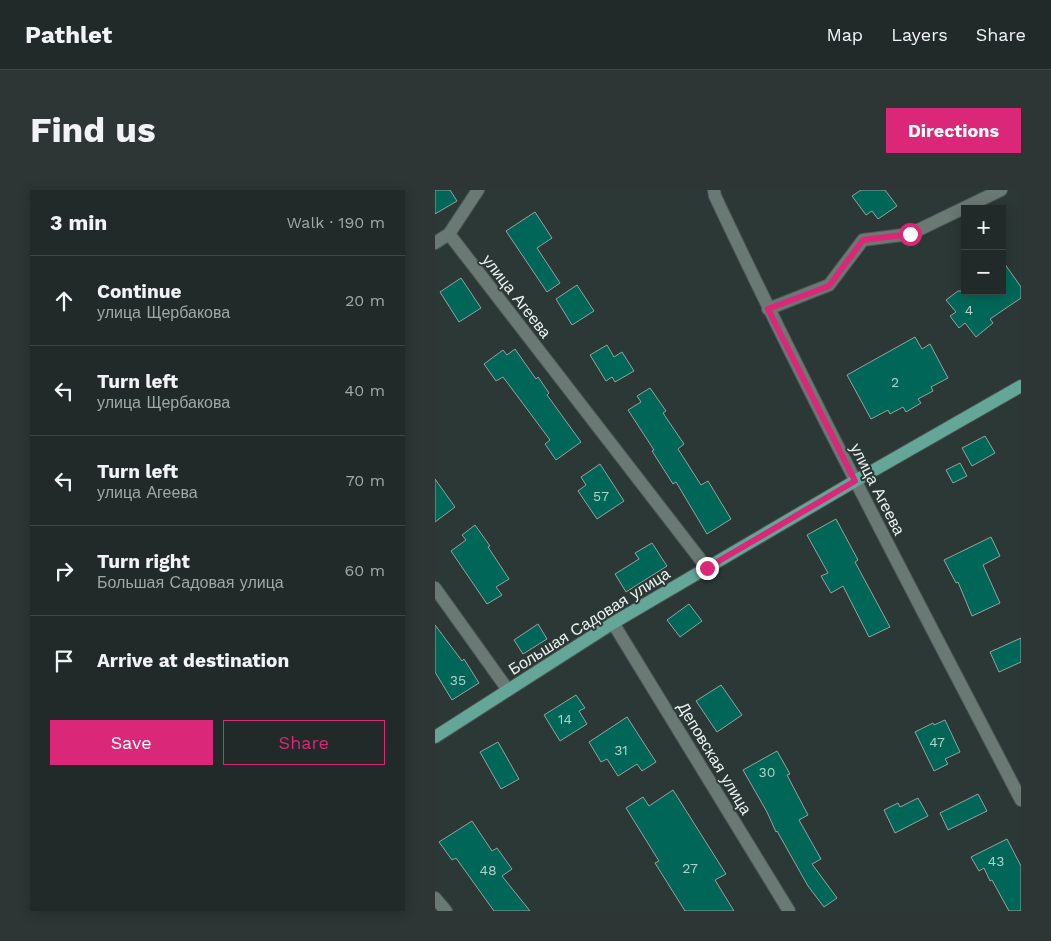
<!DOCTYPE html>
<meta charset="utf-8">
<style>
body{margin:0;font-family:"Work Sans",sans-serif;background:#2d3634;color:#f1f3f6}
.controls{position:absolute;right:15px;top:15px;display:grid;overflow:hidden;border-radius:0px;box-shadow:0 2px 12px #0003}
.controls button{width:45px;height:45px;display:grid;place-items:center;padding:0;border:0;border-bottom:1px solid #3e4645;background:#212a28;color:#f1f3f6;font:25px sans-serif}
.stop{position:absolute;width:15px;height:15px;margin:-11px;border:4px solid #db2777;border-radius:50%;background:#fff}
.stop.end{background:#db2777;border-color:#fff;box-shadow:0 1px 5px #0008}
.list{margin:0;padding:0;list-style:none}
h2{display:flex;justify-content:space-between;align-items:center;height:65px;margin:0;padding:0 20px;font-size:21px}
h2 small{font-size:16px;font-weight:400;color:#a2a7a8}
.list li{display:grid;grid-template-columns:32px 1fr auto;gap:15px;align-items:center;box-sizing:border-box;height:90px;padding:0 20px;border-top:1px solid #3e4645}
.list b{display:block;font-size:19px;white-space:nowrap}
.list p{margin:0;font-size:16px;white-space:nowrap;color:#a2a7a8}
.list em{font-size:16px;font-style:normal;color:#a2a7a8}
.actions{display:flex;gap:10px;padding:15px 20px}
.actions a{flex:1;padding:11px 0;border:1px solid #db2777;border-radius:0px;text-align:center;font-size:18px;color:#db2777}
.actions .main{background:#db2777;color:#fff}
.icon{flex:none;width:28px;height:28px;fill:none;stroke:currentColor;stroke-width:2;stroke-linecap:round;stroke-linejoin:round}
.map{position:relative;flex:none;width:586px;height:721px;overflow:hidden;border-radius:0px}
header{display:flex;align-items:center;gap:30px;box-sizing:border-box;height:70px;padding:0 25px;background:#212a28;border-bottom:1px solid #3e4645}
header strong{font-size:24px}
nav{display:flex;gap:28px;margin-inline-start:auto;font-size:18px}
.intro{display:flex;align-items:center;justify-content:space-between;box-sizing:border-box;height:120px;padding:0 30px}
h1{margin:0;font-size:35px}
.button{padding:12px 22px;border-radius:0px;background:#db2777;color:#fff;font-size:18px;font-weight:700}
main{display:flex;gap:30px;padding:0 30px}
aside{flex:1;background:#212a28;border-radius:0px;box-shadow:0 2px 12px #0003}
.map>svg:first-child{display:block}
.building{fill:#006758;stroke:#95a39f}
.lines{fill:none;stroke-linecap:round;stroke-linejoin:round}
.minor-casing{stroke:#4c5654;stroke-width:14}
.major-casing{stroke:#4c5654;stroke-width:14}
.minor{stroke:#6b7975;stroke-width:12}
.major{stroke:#64a799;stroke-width:12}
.route{stroke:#db2777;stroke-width:6}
.labels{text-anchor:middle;stroke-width:4;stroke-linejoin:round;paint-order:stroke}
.number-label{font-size:14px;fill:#b1d1cc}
.street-label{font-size:16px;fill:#ecf4f2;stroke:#2c3835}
</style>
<header>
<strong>Pathlet</strong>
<nav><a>Map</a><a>Layers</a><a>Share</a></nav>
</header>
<div class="intro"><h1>Find us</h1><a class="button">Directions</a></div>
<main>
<aside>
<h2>3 min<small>Walk · 190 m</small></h2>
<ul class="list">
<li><svg class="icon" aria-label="ahead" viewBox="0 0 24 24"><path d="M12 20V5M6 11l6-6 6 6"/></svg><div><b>Continue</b><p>улица Щербакова</p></div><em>20 m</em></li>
<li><svg class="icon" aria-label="left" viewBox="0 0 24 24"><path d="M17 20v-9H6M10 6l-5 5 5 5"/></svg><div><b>Turn left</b><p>улица Щербакова</p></div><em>40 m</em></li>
<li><svg class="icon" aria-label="left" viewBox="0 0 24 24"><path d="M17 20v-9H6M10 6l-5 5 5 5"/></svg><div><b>Turn left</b><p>улица Агеева</p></div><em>70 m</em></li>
<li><svg class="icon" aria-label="right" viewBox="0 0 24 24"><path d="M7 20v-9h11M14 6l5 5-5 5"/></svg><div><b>Turn right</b><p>Большая Садовая улица</p></div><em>60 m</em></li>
<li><svg class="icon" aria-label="arrive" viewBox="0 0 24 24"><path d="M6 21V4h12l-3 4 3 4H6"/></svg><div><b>Arrive at destination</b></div></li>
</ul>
<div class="actions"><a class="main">Save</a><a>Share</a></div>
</aside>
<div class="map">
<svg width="586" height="721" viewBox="0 0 586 721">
<rect width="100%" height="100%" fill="#2c3835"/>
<path class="building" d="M 0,0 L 15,0 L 22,11 L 0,24 Z
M 426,0 L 450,0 L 462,16 L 443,29 L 437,21 L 431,25 L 417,6 Z
M 100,22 L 117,48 L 102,58 L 125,93 L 112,102 L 71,41 Z
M 567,70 L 586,97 L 586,108 L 555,129 L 558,133 L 541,147 L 530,133 L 524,138 L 515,126 L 521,122 L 511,110 L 523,101 L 567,101 Z
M 26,88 L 46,118 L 24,132 L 5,102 Z
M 142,95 L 159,121 L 137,135 L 121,109 Z
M 480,147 L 487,159 L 495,154 L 513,188 L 496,197 L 498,201 L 483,209 L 486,213 L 471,222 L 468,217 L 455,224 L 453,220 L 436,229 L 412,185 Z
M 172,155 L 179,167 L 187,162 L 199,181 L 180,192 L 177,187 L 171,191 L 155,165 Z
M 80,159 L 101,189 L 103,187 L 114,203 L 112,205 L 146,252 L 121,270 L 110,254 L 115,250 L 92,219 L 68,187 L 61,191 L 49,174 L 68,160 L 72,165 Z
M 215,198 L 231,221 L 228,223 L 249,254 L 243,259 L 266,295 L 273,291 L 296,329 L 272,344 L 241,292 L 238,294 L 217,261 L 219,260 L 193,220 L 206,212 L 202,206 Z
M 550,246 L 560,263 L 537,276 L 527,258 Z
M 525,273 L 532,286 L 518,293 L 511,280 Z
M 165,274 L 189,311 L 162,329 L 143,301 L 151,295 L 146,287 Z
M 0,289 L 20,317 L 0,332 Z
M 401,329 L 423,370 L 420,372 L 455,437 L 434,447 L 408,396 L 396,403 L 386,386 L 393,383 L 372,345 Z
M 40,335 L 55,356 L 53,357 L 74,389 L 61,397 L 67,405 L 52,414 L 16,361 L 31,350 L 27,345 Z
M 556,347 L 565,366 L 548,375 L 565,413 L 537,426 L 523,392 L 521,393 L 509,370 Z
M 217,353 L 232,376 L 191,402 L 180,384 L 204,369 L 200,363 Z
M 254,414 L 267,431 L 245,447 L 232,430 Z
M 103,434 L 112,449 L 88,464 L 79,450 Z
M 0,435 L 27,471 L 29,469 L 44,493 L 17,510 L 0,482 Z
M 586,448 L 586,472 L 564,482 L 555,462 Z
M 286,495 L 307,525 L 282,542 L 261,511 Z
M 141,505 L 150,518 L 144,521 L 152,534 L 125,551 L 109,525 Z
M 192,527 L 221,572 L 207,581 L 202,574 L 183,586 L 172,569 L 166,572 L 154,552 Z
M 510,530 L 525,562 L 510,569 L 513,574 L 499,581 L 480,542 L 498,533 L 499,535 Z
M 63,552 L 84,589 L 66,599 L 45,562 Z
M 342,561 L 355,584 L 352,585 L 373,625 L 364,630 L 386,669 L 377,674 L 402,708 L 389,717 L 373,696 L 342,641 L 341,642 L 332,622 L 308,580 Z
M 238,600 L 291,684 L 280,690 L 299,721 L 250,721 L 220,673 L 224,671 L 191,618 L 208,607 L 214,616 Z
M 543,604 L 552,621 L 513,640 L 505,623 Z
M 483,608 L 493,626 L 460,643 L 449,620 L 463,613 L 465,617 Z
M 37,631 L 57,661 L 62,658 L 77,679 L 67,686 L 95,721 L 59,721 L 21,668 L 17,670 L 4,652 Z
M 572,649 L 586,676 L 586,721 L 574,721 L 557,690 L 555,691 L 549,678 L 544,681 L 536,667 Z"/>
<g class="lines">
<g class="minor-casing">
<path id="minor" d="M 279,0 L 280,6 C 376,210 482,410 586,610
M 14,44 L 272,378
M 0,53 L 14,44 L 43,0
M 333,119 L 394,95 L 428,50 L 475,44 L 566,0
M 0,398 L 73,500
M 178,433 L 354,721
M 0,708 L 11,721"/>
</g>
<g class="major-casing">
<path id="major" d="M 0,547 L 178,433 L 420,291 L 586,196"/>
</g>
<use href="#minor" class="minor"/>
<use href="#major" class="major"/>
</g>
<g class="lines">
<path class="route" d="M 272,378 L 420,291 L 333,119 L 394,96 L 428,50 L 475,44"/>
</g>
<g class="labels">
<g class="number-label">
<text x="534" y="125">4</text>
<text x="460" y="197">2</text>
<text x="166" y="311">57</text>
<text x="23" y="495">35</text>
<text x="130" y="534">14</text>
<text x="502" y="557">47</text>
<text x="186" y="565">31</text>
<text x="332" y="587">30</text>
<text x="561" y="676">43</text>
<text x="255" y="683">27</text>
<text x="53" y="685">48</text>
</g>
<g class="street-label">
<text transform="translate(82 106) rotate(52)" y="6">улица Агеева</text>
<text transform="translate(443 299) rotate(63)" y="6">улица Агеева</text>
<text transform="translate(154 431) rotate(-32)" y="6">Большая Садовая улица</text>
<text transform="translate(280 568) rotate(59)" y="6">Деповская улица</text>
</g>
</g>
</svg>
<div class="controls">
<button>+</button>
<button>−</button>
</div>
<div class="stop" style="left:475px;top:44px"></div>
<div class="stop end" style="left:272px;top:378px"></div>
</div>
</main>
